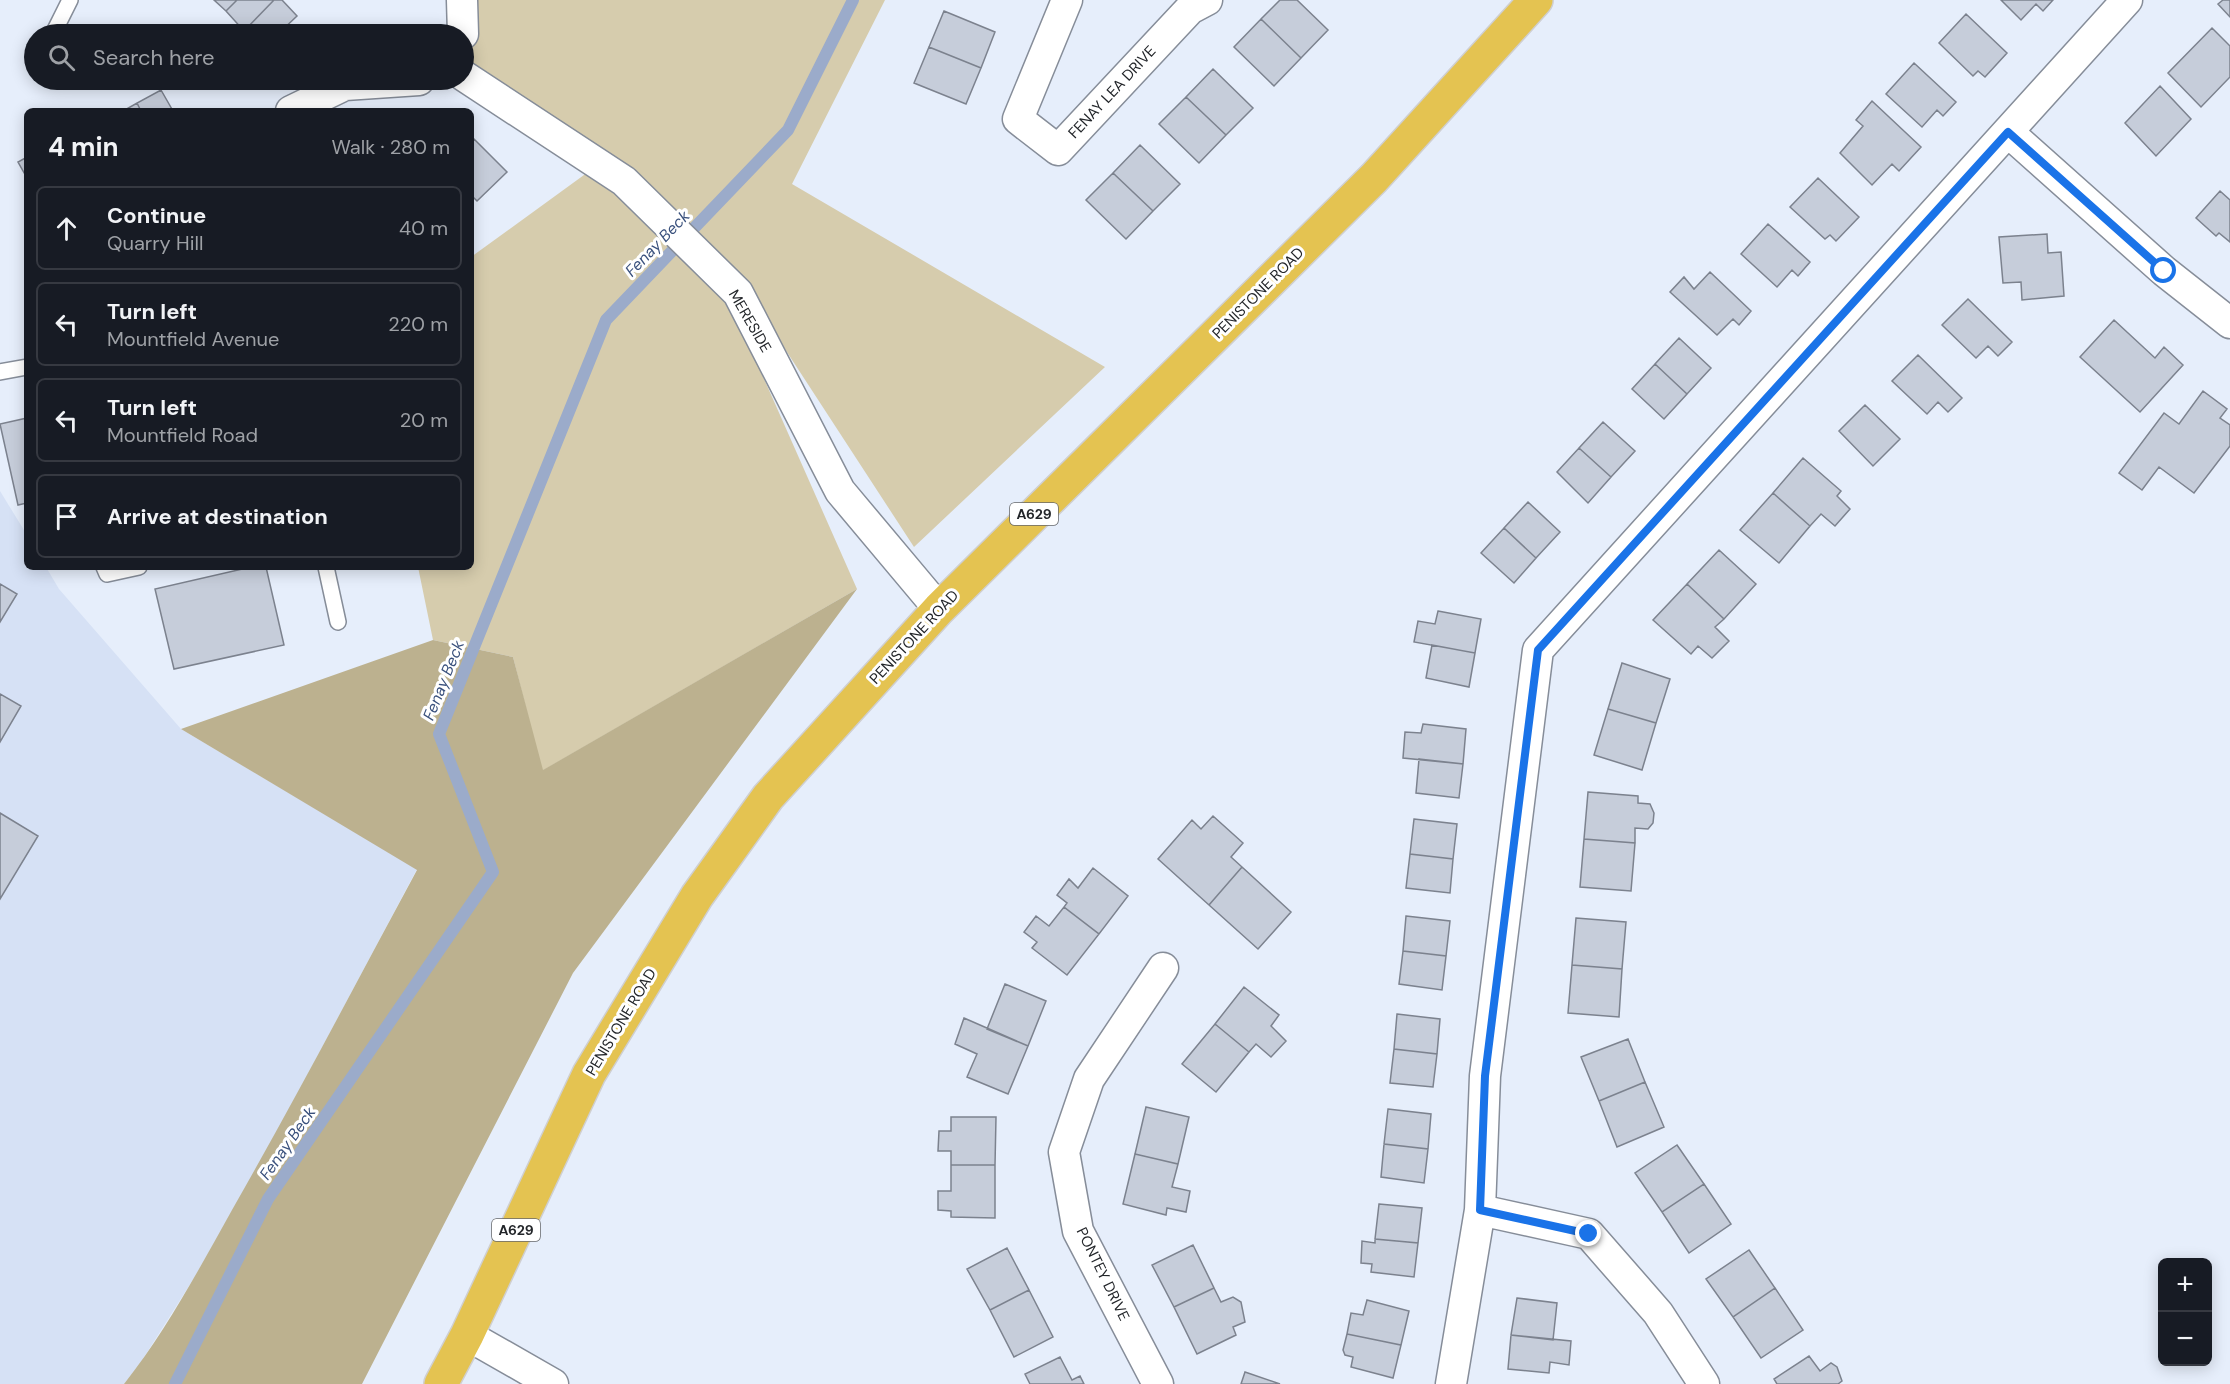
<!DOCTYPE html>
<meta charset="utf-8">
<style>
body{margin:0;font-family:"DM Sans",sans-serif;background:#20242c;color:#f1f3f6}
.controls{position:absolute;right:18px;bottom:18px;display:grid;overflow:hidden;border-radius:9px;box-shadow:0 3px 15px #0003}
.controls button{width:54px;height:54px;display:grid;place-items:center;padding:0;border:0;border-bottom:2px solid #363941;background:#171b24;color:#f1f3f6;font:30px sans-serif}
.stop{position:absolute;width:18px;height:18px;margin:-14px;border:4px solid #1a73e8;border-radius:50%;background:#fff}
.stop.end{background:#1a73e8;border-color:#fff;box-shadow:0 2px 6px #0008}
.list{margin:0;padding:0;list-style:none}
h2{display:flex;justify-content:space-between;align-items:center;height:78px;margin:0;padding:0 24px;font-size:26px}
h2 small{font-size:20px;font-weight:400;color:#9ea1a6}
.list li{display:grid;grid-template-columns:39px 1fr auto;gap:18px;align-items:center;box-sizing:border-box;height:84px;margin:0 12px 12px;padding:0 12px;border:2px solid #363941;border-radius:9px}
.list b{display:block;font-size:22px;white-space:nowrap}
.list p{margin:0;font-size:20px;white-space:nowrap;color:#9ea1a6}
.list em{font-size:20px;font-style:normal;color:#9ea1a6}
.icon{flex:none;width:33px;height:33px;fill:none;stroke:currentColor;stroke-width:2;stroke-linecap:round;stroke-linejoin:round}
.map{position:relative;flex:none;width:2230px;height:1384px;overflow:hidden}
.search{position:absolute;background:#171b24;box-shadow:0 3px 15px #0003;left:24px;top:24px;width:450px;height:66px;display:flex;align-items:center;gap:15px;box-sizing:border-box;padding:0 21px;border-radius:33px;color:#9ea1a6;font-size:22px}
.panel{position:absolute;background:#171b24;box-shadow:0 3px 15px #0003;left:24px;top:108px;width:450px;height:462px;border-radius:9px}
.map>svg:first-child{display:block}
.built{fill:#d6e1f5}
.green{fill:#d6ccad}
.forest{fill:#bcb18f}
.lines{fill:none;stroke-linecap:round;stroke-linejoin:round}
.stream{stroke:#9babca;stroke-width:12}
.building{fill:#c6cdda;stroke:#7c828e;stroke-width:1.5}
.lane-casing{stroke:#868d99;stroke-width:18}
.street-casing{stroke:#868d99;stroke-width:33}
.highway-casing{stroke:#cfcfd0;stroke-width:36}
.lane{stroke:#fff;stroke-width:15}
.street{stroke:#fff;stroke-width:30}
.highway{stroke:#e4c351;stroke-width:33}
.route{stroke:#1a73e8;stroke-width:8}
.labels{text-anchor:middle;stroke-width:6;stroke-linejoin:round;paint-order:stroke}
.shield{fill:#fff;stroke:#65676a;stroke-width:1.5}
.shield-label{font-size:14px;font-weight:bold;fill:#23262a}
.street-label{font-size:15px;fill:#23262a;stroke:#fff}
.water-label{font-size:16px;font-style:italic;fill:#39507c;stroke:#fff}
</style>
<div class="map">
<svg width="2230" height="1384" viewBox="0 0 2230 1384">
<rect width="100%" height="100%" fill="#e6eefb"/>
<path class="built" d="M 0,491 L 27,535 L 27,567 L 46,567 L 59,589 L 181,729 L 417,869 L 275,1136 L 194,1278 L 141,1362 L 124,1384 L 0,1384 Z"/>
<path class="green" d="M 470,0 L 885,0 L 792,184 L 1105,367 L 914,547 L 740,280 L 471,70 Z
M 595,167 L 730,302 L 857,589 L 542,771 L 513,657 L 433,640 L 418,567 L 471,567 L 471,257 Z"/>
<path class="forest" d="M 857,589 L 573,973 L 362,1384 L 124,1384 C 166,1331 199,1269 232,1210 C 296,1098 356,983 417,870 L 181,729 L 433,640 L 513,657 L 543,770 Z"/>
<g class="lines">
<path class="stream" d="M 175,1384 L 268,1199 L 493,872 L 439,734 L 606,320 L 788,130 L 853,0"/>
</g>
<path class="building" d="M 214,0 L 237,0 L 226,11 Z
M 237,0 L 274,0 L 244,31 L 226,11 Z
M 274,0 L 282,0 L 297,16 L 278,34 L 247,34 L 244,31 Z
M 1280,0 L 1297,0 L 1328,30 L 1301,58 L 1261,19 Z
M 2001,0 L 2053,0 L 2043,11 L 2036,4 L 2021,20 Z
M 2223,0 L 2230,0 L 2230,17 L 2218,4 Z
M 944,11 L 995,32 L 981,68 L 929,47 Z
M 1966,14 L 2007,53 L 1985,77 L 1978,71 L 1973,76 L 1939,43 Z
M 1261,19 L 1301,58 L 1274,86 L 1234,47 Z
M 2212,28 L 2230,46 L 2230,77 L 2201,107 L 2168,73 Z
M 929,47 L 981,68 L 966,104 L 914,83 Z
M 1914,63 L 1956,102 L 1943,116 L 1937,110 L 1922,127 L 1886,94 Z
M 1213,69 L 1253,108 L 1226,135 L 1186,97 Z
M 2160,86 L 2191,119 L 2156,156 L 2125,123 Z
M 161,90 L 173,111 L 141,111 L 137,103 Z
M 1186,97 L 1226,135 L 1199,163 L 1159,124 Z
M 1872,101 L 1921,147 L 1899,171 L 1892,164 L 1872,185 L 1840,153 L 1863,126 L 1856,120 Z
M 137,103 L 141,111 L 123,111 Z
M 474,139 L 507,172 L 477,201 L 471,195 L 471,142 Z
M 1140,145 L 1180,184 L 1153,211 L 1113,173 Z
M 27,157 L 27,178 L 18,162 Z
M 1113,173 L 1153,211 L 1126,239 L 1086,200 Z
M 1818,178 L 1859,217 L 1836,241 L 1830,235 L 1825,239 L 1790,207 Z
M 2220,191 L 2230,200 L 2230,242 L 2219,233 L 2216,236 L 2196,218 Z
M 1768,224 L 1810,262 L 1798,276 L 1792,270 L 1777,287 L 1741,254 Z
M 2047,234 L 2048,253 L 2061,252 L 2064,296 L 2022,300 L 2021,282 L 2003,283 L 1999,237 Z
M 1710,272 L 1751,311 L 1739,325 L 1733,319 L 1717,335 L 1670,292 L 1684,277 L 1694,289 Z
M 1968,299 L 2012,342 L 1998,356 L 1988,346 L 1976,358 L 1942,325 Z
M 2114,320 L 2155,358 L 2164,347 L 2183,365 L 2140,412 L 2080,357 Z
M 1679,338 L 1711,368 L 1687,394 L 1655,364 Z
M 1918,355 L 1962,398 L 1948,412 L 1938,402 L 1927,414 L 1892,381 Z
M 1655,364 L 1687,394 L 1664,419 L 1632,389 Z
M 2203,391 L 2227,409 L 2220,418 L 2230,425 L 2230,446 L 2194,493 L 2159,467 L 2142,490 L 2119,473 L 2164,413 L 2179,424 Z
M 1865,405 L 1900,439 L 1873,466 L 1839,431 Z
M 27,418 L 27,503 L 18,505 L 0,424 Z
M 1603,422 L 1635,451 L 1611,477 L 1579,448 Z
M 1579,448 L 1611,477 L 1588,503 L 1557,472 Z
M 1803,458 L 1841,491 L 1837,496 L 1850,509 L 1835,526 L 1821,514 L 1810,526 L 1773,493 Z
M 1773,493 L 1810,526 L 1779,563 L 1740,530 Z
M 1528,502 L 1560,532 L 1536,558 L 1504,528 Z
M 1504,528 L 1536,558 L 1514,583 L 1481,553 Z
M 1719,550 L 1756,584 L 1724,619 L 1687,584 Z
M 251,567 L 266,567 L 284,645 L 174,669 L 155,589 Z
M 0,584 L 17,594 L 0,622 Z
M 1687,584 L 1724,619 L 1715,627 L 1729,641 L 1712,658 L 1698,646 L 1691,654 L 1653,620 Z
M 1438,611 L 1481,619 L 1475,653 L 1414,642 L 1418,621 L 1435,624 Z
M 1432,645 L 1475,653 L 1469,687 L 1426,678 Z
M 1622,663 L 1670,679 L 1656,723 L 1608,709 Z
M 0,694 L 21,706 L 0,742 Z
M 1608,709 L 1656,723 L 1642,770 L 1594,755 Z
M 1423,724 L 1466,729 L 1463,764 L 1403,758 L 1405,732 L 1421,733 Z
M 1419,759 L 1463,764 L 1459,798 L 1416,793 Z
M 1588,792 L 1638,796 L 1638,803 L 1650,804 L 1654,813 L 1653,823 L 1648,829 L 1635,828 L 1635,843 L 1584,839 Z
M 0,813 L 38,836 L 0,899 Z
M 1213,816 L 1243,843 L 1231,857 L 1242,867 L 1209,905 L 1158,859 L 1192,820 L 1201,829 Z
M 1414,819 L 1457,824 L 1453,859 L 1410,854 Z
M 1584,839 L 1635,843 L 1631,891 L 1580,887 Z
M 1410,854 L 1453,859 L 1450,893 L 1406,888 Z
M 1242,867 L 1291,912 L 1258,949 L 1209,905 Z
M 1093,868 L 1128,896 L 1099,934 L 1064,907 L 1067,903 L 1057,895 L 1069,879 L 1078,888 Z
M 1064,907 L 1099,934 L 1067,975 L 1032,948 L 1037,942 L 1024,932 L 1036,916 L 1049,926 Z
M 1406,916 L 1450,921 L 1446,956 L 1403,951 Z
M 1576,918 L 1626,922 L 1622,969 L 1572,965 Z
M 1403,951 L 1446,956 L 1442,990 L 1399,984 Z
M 1572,965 L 1622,969 L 1619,1017 L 1568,1013 Z
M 1005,984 L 1046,1001 L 1028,1046 L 987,1029 Z
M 1244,987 L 1279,1015 L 1271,1026 L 1286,1041 L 1271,1057 L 1256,1044 L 1249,1052 L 1215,1024 Z
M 1397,1014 L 1440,1019 L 1437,1054 L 1394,1049 Z
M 964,1018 L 1028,1046 L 1008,1094 L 967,1077 L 977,1054 L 955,1044 Z
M 1215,1024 L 1249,1052 L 1216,1092 L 1182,1064 Z
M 1628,1039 L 1645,1082 L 1599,1101 L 1581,1057 Z
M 1394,1049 L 1437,1054 L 1433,1087 L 1390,1083 Z
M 1645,1082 L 1664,1127 L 1617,1147 L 1599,1101 Z
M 1146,1107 L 1189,1117 L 1178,1164 L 1135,1154 Z
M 1388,1109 L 1431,1114 L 1428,1149 L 1384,1144 Z
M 951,1117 L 996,1117 L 995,1165 L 951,1165 L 951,1151 L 938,1151 L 939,1131 L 951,1131 Z
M 1384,1144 L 1428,1149 L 1424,1183 L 1381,1177 Z
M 1677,1145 L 1704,1184 L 1662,1212 L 1635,1173 Z
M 1135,1154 L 1178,1164 L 1172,1187 L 1190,1191 L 1186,1212 L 1167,1208 L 1166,1215 L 1123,1204 Z
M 951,1165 L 995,1165 L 995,1218 L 951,1217 L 951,1211 L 938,1210 L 938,1191 L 951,1191 Z
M 1704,1184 L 1731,1224 L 1689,1253 L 1662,1212 Z
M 1379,1204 L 1422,1208 L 1418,1243 L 1375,1239 Z
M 1375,1239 L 1418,1243 L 1414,1277 L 1371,1272 L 1372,1264 L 1361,1263 L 1362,1241 L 1375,1243 Z
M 1193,1245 L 1214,1288 L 1174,1307 L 1152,1265 Z
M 1007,1248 L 1029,1290 L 990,1310 L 967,1269 Z
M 1749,1250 L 1775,1288 L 1733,1317 L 1706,1279 Z
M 1214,1288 L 1221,1302 L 1233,1297 L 1241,1302 L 1245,1322 L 1233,1327 L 1236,1335 L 1197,1354 L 1174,1307 Z
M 1775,1288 L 1803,1330 L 1761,1358 L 1733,1317 Z
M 1029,1290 L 1053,1337 L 1014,1357 L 990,1310 Z
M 1517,1298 L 1557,1303 L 1553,1340 L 1511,1335 Z
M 1367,1300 L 1409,1311 L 1401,1345 L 1347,1334 L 1351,1313 L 1363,1315 Z
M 1347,1334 L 1401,1345 L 1393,1378 L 1351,1367 L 1353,1357 L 1345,1355 L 1343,1350 Z
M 1511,1335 L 1571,1341 L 1569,1365 L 1550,1362 L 1549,1373 L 1508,1369 Z
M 1809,1356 L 1820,1371 L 1831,1363 L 1837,1367 L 1842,1381 L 1838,1384 L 1777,1384 L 1774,1379 Z
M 1060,1357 L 1072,1380 L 1080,1376 L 1084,1384 L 1030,1384 L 1025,1374 Z
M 1245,1372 L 1280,1384 L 1241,1384 Z"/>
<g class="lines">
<g class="lane-casing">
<path id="lane" d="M 53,34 L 70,0
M 0,372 L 27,367
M 104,567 L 107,574 L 139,567
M 326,567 L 338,622"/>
</g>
<g class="street-casing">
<path id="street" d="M 462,0 L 463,34
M 1067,0 L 1018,119 L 1058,150 L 1190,9 L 1207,0
M 464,76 L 624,181 L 738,293 L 840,491 L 939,609
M 291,111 L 345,85 L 419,80
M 2008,132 L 2164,271 L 2230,323
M 1480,1210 L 1589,1234 L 1658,1313 L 1704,1384
M 467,1335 L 553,1384
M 1158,1384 L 1078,1231 L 1064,1152 L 1089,1079 L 1163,968
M 1451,1384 L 1480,1210 L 1485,1076 L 1538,650 L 2127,0"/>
</g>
<g class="highway-casing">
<path id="highway" d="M 441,1384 L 467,1335 L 589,1074 L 697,896 L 768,797 L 939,609 L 1374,178 L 1536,0"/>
</g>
<use href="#lane" class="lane"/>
<use href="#street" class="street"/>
<use href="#highway" class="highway"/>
</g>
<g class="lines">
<path class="route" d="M 1589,1234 L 1480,1210 L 1485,1076 L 1538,650 L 2008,132 L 2164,271"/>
</g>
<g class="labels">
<g class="shield">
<rect x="1010" y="503" width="48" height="22" rx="4.5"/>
<rect x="492" y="1219" width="48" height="22" rx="4.5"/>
</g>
<g class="shield-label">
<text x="1034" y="519">A629</text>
<text x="516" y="1235">A629</text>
</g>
<g class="street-label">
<text transform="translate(1112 92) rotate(-47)" y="5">FENAY LEA DRIVE</text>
<text transform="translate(1258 293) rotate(-45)" y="5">PENISTONE ROAD</text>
<text transform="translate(750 321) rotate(60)" y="5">MERESIDE</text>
<text transform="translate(914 637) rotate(-47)" y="5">PENISTONE ROAD</text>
<text transform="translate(621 1022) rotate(-59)" y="5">PENISTONE ROAD</text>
<text transform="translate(1103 1274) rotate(64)" y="5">PONTEY DRIVE</text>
</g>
<g class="water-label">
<text transform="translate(657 243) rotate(-46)" y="6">Fenay Beck</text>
<text transform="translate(443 680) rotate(-68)" y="6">Fenay Beck</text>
<text transform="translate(287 1143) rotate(-55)" y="6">Fenay Beck</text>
</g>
</g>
</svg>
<div class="controls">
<button>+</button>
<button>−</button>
</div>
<div class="stop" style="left:2164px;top:271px"></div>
<div class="stop end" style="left:1589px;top:1234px"></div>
<div class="search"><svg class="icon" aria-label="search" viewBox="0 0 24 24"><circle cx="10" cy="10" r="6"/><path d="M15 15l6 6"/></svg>Search here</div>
<section class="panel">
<h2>4 min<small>Walk · 280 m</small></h2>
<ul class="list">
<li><svg class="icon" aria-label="ahead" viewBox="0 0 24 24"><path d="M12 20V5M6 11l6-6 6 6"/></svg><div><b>Continue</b><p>Quarry Hill</p></div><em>40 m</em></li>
<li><svg class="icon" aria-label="left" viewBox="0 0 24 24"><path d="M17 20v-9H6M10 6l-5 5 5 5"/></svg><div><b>Turn left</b><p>Mountfield Avenue</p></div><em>220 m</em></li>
<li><svg class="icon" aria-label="left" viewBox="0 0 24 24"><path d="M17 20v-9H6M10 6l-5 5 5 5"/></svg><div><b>Turn left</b><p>Mountfield Road</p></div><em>20 m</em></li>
<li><svg class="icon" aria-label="arrive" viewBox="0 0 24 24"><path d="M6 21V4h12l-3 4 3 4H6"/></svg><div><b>Arrive at destination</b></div></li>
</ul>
</section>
</div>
